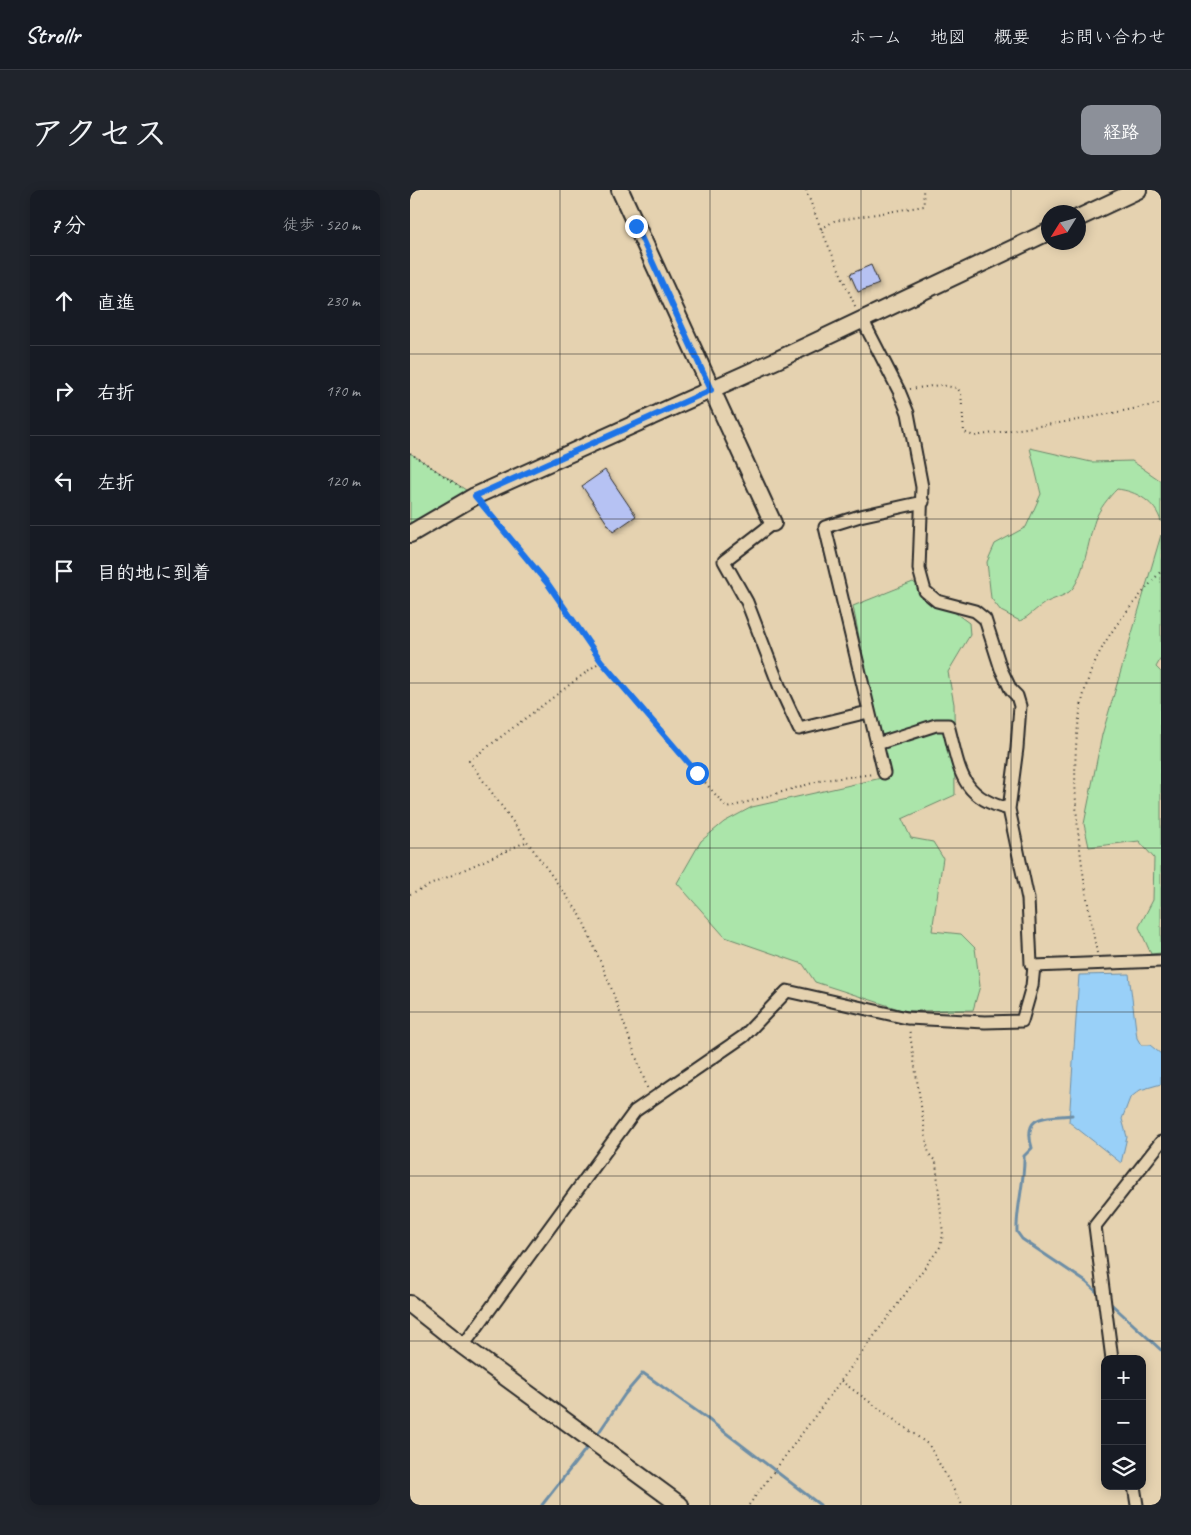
<!DOCTYPE html>
<html lang="ja">
<meta charset="utf-8">
<style>
body{margin:0;font-family:Caveat,"Klee One",sans-serif;background:#20242c;color:#f1f3f6}
.controls{position:absolute;right:15px;bottom:15px;display:grid;overflow:hidden;border-radius:10px;box-shadow:0 2px 12px #0003}
.controls button{width:45px;height:45px;display:grid;place-items:center;padding:0;border:0;border-bottom:1px solid #363941;background:#171b24;color:#f1f3f6;font:25px sans-serif}
.compass{position:absolute;left:631px;top:15px;width:45px;height:45px;border-radius:50%;background:#171b24;box-shadow:0 2px 12px #0003;rotate:233deg}
.stop{position:absolute;width:15px;height:15px;margin:-11px;border:4px solid #1a73e8;border-radius:50%;background:#fff}
.stop.end{background:#1a73e8;border-color:#fff;box-shadow:0 1px 5px #0008}
.list{margin:0;padding:0;list-style:none}
h2{display:flex;justify-content:space-between;align-items:center;height:65px;margin:0;padding:0 20px;font-size:21px}
h2 small{font-size:16px;font-weight:400;color:#9ea1a6}
.list li{display:grid;grid-template-columns:32px 1fr auto;gap:15px;align-items:center;box-sizing:border-box;height:90px;padding:0 20px;border-top:1px solid #363941}
.list b{display:block;font-size:19px;white-space:nowrap}
.list em{font-size:16px;font-style:normal;color:#9ea1a6}
.icon{flex:none;width:28px;height:28px;fill:none;stroke:currentColor;stroke-width:2;stroke-linecap:round;stroke-linejoin:round}
.map{position:relative;flex:none;width:751px;height:1315px;overflow:hidden;border-radius:10px}
header{display:flex;align-items:center;gap:30px;box-sizing:border-box;height:70px;padding:0 25px;background:#171b24;border-bottom:1px solid #363941}
header strong{font-size:24px}
nav{display:flex;gap:28px;margin-inline-start:auto;font-size:18px}
.intro{display:flex;align-items:center;justify-content:space-between;box-sizing:border-box;height:120px;padding:0 30px}
h1{margin:0;font-size:35px}
.button{padding:12px 22px;border-radius:10px;background:#8c9099;color:#fff;font-size:18px;font-weight:700}
main{display:flex;gap:30px;padding:0 30px}
aside{flex:1;background:#171b24;border-radius:10px;box-shadow:0 2px 12px #0003}
.map>svg:first-child{display:block}
.green{fill:#abe5aa;stroke:#6b886a}
.water{fill:#99d0f8;stroke:#6d8ea6}
.lines{fill:none;stroke-linecap:round;stroke-linejoin:round}
.stream{stroke:#6d8ea6;stroke-width:3}
.building{fill:#b6c2f3;stroke:#2b2b2b;filter:url(#shadow)}
.street-casing{stroke:#2b2b2b;stroke-width:15}
.secondary-casing{stroke:#2b2b2b;stroke-width:20}
.path{stroke:#2b2b2b;stroke-width:2;stroke-dasharray:1 4;stroke-linecap:butt}
.street{stroke:#e5d2b0;stroke-width:11}
.secondary{stroke:#e5d2b0;stroke-width:16}
.route{stroke:#1a73e8;stroke-width:6}
.grid{fill:none;stroke:#2b2b2b;stroke-width:1;stroke-opacity:0.55}
</style>
<header>
<strong>Strollr</strong>
<nav><a>ホーム</a><a>地図</a><a>概要</a><a>お問い合わせ</a></nav>
</header>
<div class="intro"><h1>アクセス</h1><a class="button">経路</a></div>
<main>
<aside>
<h2>7 分<small>徒歩 · 520 m</small></h2>
<ul class="list">
<li><svg class="icon" aria-label="ahead" viewBox="0 0 24 24"><path d="M12 20V5M6 11l6-6 6 6"/></svg><div><b>直進</b></div><em>230 m</em></li>
<li><svg class="icon" aria-label="right" viewBox="0 0 24 24"><path d="M7 20v-9h11M14 6l5 5-5 5"/></svg><div><b>右折</b></div><em>170 m</em></li>
<li><svg class="icon" aria-label="left" viewBox="0 0 24 24"><path d="M17 20v-9H6M10 6l-5 5 5 5"/></svg><div><b>左折</b></div><em>120 m</em></li>
<li><svg class="icon" aria-label="arrive" viewBox="0 0 24 24"><path d="M6 21V4h12l-3 4 3 4H6"/></svg><div><b>目的地に到着</b></div></li>
</ul>
</aside>
<div class="map">
<svg width="751" height="1315" viewBox="0 0 751 1315">
<defs>
<filter id="shadow"><feDropShadow dx="2" dy="3" stdDeviation="2.5" flood-color="#0004"/></filter>
</defs>
<rect width="100%" height="100%" fill="#e5d2b0"/>
<filter id="ink" filterUnits="userSpaceOnUse"><feTurbulence type="fractalNoise" baseFrequency=".02" numOctaves="2"/><feDisplacementMap in="SourceGraphic" scale="10" xChannelSelector="R" yChannelSelector="G"/><feConvolveMatrix kernelMatrix="1 2 1 2 8 2 1 2 1" color-interpolation-filters="sRGB"/></filter>
<g filter="url(#ink)">
<path class="green" d="M 620,258 L 681,272 L 722,271 L 751,291 L 751,332 C 746,312 726,301 707,299 C 698,308 690,318 685,330 C 679,347 673,392 659,402 C 652,407 642,409 635,413 C 625,419 620,426 610,431 L 591,421 L 581,408 L 577,372 L 585,354 L 616,337 L 631,304 Z
M 0,263 L 65,306 L 0,344 Z
M 751,345 L 751,468 L 746,477 L 751,482 L 751,763 L 741,764 L 729,737 L 743,710 L 744,668 L 729,651 L 679,657 L 674,634 L 692,545 Z
M 503,392 L 559,433 L 560,445 L 538,482 L 544,514 L 545,605 L 492,629 L 501,648 L 523,652 L 533,668 L 522,741 L 551,744 L 565,758 L 570,796 L 563,820 L 495,821 L 405,792 L 393,774 L 315,747 L 267,693 L 291,651 L 314,632 L 342,617 L 476,587 L 443,416 Z"/>
<path class="water" d="M 719,784 L 727,848 L 731,855 L 740,855 L 751,864 L 751,894 L 730,900 L 720,908 L 712,929 L 717,947 L 711,973 L 659,932 L 669,785 Z"/>
<g class="lines">
<path class="stream" d="M 662,925 C 636,928 612,923 622,958 L 614,966 C 615,992 606,1017 607,1042 L 612,1049 L 676,1092 L 690,1105
M 699,1112 L 751,1160
M 185,1248 L 215,1204 L 233,1183 L 295,1227 L 410,1315
M 132,1315 L 179,1255"/>
</g>
<path class="building" d="M 461,75 L 469,94 L 448,102 L 440,84 Z
M 195,280 L 226,326 L 203,342 L 172,296 Z"/>
<g class="lines">
<g class="street-casing">
<path id="street" d="M 363,333 L 314,371 L 337,412 L 370,498 L 389,539 L 458,522
M 467,554 L 526,535 L 538,535 C 550,579 549,607 599,619
M 474,583 L 415,337 L 450,326 L 513,312
M 624,776 L 751,771
M 53,1156 L 225,921 L 334,846 L 377,801 L 497,828 L 575,832 L 612,831 L 622,796 L 624,776 L 621,774 L 618,709 L 599,619 L 607,558 L 610,516 L 607,506 L 601,500 L 591,479 L 575,429 L 565,421 L 527,411 L 515,401 L 509,379 L 512,297 L 498,223 L 489,201 L 452,129
M 702,1169 L 685,1036 L 751,952
M 724,1296 L 727,1315"/>
</g>
<g class="secondary-casing">
<path id="secondary" d="M 210,0 L 363,333
M 668,28 L 728,0
M 0,344 L 65,306 L 369,169 L 638,42
M 0,1114 L 53,1156 L 270,1315"/>
</g>
<path class="path" d="M 396,0 L 411,39 L 446,118
M 411,39 L 424,31 L 514,16 L 513,0
M 500,199 L 530,195 L 547,198 L 551,203 L 554,242 L 564,246 L 668,230 L 748,214 L 751,217
M 0,263 L 52,298
M 73,316 L 138,394 L 191,471 L 317,618 L 413,590 L 464,584
M 191,471 L 59,571 L 171,726 L 199,792 L 238,900
M 0,704 L 118,651
M 687,763 C 670,675 646,540 691,460 C 706,431 730,406 751,381
M 431,1191 L 519,1255 L 552,1315
M 339,1315 L 530,1057 L 533,1045 L 526,972 L 519,964 L 517,955 L 499,838"/>
<use href="#street" class="street"/>
<use href="#secondary" class="secondary"/>
</g>
</g>
<g class="lines" filter="url(#ink)">
<path class="route" d="M 226,36 L 301,200 L 65,306 L 138,394 L 191,471 L 287,583"/>
</g>
<path class="grid" d="M 150,0 L 150,1315M 300,0 L 300,1315M 451,0 L 451,1315M 601,0 L 601,1315M 0,164 L 751,164M 0,329 L 751,329M 0,493 L 751,493M 0,658 L 751,658M 0,822 L 751,822M 0,986 L 751,986M 0,1151 L 751,1151"/>
</svg>
<div class="controls">
<button>+</button>
<button>−</button>
<button><svg class="icon" aria-label="layers" viewBox="0 0 24 24"><path d="M12 4l9 5-9 5-9-5zM3 14l9 5 9-5"/></svg></button>
</div>
<svg class="compass" viewBox="-18 -18 36 36"><path d="M0-13l5 13h-10z" fill="#e53935"/><path d="M0 13l5-13h-10z" fill="#9ea1a6"/></svg>
<div class="stop" style="left:287px;top:583px"></div>
<div class="stop end" style="left:226px;top:36px"></div>
</div>
</main>
